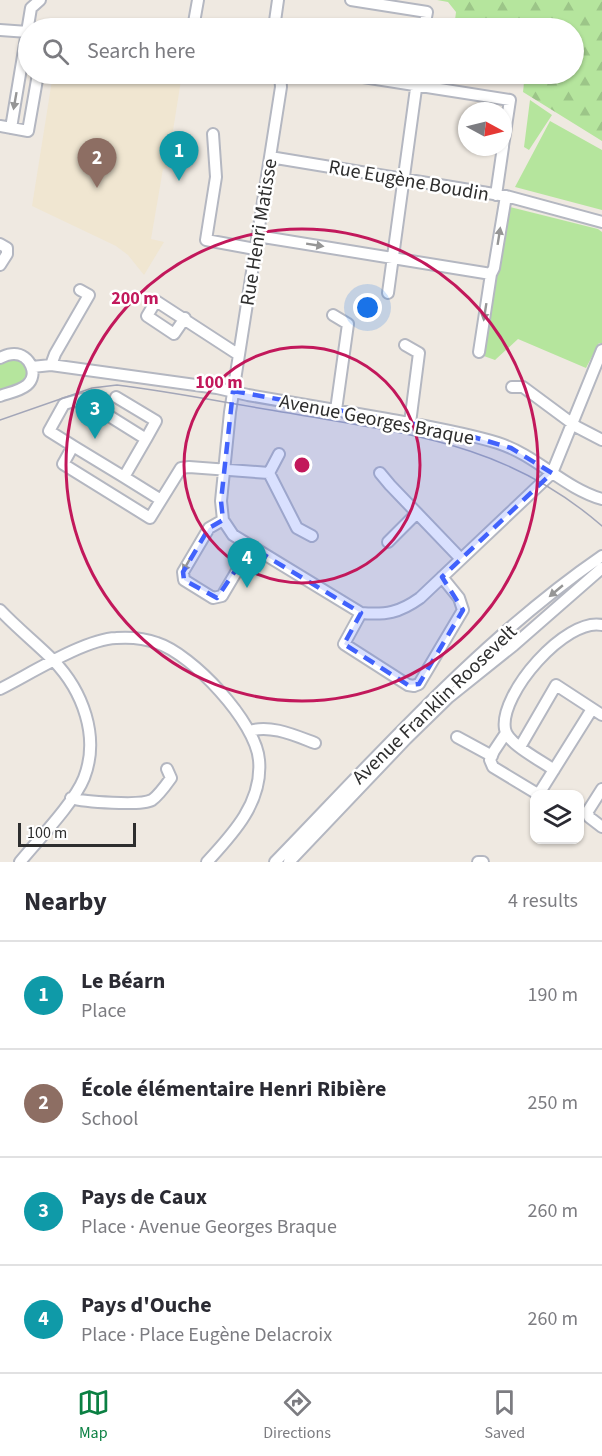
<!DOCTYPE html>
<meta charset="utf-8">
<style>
body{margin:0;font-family:"Source Sans 3",sans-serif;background:#f7f7f7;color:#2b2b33}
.controls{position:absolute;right:18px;bottom:18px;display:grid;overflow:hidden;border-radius:12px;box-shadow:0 2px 4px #0004}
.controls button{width:54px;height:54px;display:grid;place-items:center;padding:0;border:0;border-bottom:2px solid #e1e1e2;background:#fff;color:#2b2b33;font:30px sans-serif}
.compass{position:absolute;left:458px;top:102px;width:54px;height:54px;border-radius:50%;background:#fff;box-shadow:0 2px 4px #0004;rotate:97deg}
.scale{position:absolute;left:18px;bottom:15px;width:118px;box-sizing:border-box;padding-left:6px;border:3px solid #2e2e2e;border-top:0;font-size:16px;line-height:21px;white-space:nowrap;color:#2e2e2e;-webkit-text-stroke:4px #fff;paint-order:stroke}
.you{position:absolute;left:368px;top:308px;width:21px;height:21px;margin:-15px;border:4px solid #fff;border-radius:50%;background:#1a73e8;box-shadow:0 0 0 9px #1a73e833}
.badge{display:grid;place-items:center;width:39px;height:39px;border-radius:50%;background:#0b8043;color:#fff;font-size:20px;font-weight:700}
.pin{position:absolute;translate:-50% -50px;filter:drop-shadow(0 2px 3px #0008)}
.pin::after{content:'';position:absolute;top:32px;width:21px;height:18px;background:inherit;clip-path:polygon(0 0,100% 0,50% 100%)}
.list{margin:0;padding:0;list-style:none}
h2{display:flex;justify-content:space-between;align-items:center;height:78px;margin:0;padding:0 24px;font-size:26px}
h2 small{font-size:20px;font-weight:400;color:#7c7c81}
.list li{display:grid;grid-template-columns:39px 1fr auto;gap:18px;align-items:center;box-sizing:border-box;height:108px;padding:0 24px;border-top:2px solid #e1e1e2}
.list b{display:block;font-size:22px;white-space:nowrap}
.list p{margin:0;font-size:20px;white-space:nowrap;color:#7c7c81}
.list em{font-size:20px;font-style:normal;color:#7c7c81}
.icon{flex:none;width:33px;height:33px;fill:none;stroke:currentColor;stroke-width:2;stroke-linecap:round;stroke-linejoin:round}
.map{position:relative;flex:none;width:602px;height:862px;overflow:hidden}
.search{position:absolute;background:#fff;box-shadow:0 2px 4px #0004;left:18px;right:18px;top:18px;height:66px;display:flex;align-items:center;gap:15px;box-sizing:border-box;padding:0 21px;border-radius:33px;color:#7c7c81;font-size:22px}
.sheet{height:510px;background:#fff}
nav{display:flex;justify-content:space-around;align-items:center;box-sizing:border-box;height:84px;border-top:2px solid #e1e1e2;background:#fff;font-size:16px;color:#7c7c81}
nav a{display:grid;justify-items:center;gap:3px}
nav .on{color:#0b8043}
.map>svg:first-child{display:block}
.education{fill:#f0e6d1}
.grass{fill:#b5e59d}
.forest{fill:url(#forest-firs)}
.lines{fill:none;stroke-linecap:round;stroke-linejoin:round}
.minor-casing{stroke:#b4b7c1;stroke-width:14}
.minor{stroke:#fff;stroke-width:10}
.tram{stroke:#a3a6b8;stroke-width:1.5}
.oneway{fill:#969696}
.marked{fill:#4162fc;fill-opacity:0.2;stroke:#4162fc;stroke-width:4.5;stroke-dasharray:12 8;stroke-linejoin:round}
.ring{fill:none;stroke:#c2185b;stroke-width:3}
.labels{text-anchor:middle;stroke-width:5;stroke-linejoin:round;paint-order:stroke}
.street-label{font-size:20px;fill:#2e2e2e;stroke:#fff}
.centre{fill:#c2185b;stroke:#fff;stroke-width:3}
.ring-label{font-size:18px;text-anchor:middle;font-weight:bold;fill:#c2185b;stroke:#fff;stroke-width:5;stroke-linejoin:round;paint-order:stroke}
</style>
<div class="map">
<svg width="602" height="862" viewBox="0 0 602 862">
<defs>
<pattern id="forest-firs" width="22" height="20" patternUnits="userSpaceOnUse" patternTransform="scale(1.5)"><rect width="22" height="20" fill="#b5e59d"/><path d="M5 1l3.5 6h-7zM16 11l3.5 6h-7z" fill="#9cc588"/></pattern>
</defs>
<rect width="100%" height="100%" fill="#efe9e1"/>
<path class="education" d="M 53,74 L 182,74 L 167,168 L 163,169 L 151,239 L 164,242 L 144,275 L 128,255 L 116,246 L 32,206 Z"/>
<path class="grass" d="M 530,100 L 552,115 L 529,150 L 524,147 Z
M 550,121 L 602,150 L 602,210 L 515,187 Z
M 506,206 L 598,229 L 602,232 L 602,344 L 599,343 L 586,368 L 518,339 L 495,360 L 481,355 L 487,341 L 484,338 Z
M 13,359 C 26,361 34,377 20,384 C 14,387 6,389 0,391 L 0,363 Z"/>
<path class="forest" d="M 437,0 L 602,0 L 602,141 L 523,92 L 524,83 L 509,74 L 574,74 L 574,28 L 454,28 L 456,12 L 448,2 Z"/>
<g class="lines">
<g class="minor-casing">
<path id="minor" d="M 351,0 L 427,12 L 424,28
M 193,28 L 198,0
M 274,28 L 278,0
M 0,30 L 28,32
M 280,74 L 281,87 L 230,412 L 221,501 L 223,520 L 233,535 L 361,613 C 386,615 399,613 420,598 L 552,473 L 602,350
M 344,74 L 510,100 L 503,146
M 0,126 L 28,131 L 38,74
M 11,128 L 31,8 L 40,0
M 213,134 L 216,177 L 206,240 L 255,249
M 270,157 L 506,196 L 602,222
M 496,195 L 503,147
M 257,236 L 491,274 L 479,352
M 0,244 L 7,248 L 7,254 L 0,265
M 491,274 L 494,268 L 506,196
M 388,293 L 418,74
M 333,315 L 348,324 L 336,410
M 185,318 L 174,334 L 147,316 L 156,301 L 239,355
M 405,345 L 419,353 L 410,423
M 0,358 C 4,356 9,354 14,354 C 30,354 39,375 27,385 C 20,391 8,393 0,396
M 51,365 L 55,354 L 89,295 L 80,290
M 32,367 L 51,365 L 217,388 L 248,395 C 294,403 341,411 387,419 C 424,426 462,432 498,443 C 536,455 564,488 602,499
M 512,387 L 523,387 L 577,427 L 602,440
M 116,397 L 156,421 L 146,439
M 73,446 L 124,477
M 269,473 L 279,454
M 380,473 L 390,485 L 461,559
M 161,500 L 124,477 L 146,439 L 82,399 L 64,404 L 49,431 L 73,446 L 63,464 L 150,518 L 181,468 L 189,467 L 269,473 L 297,528 L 312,536
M 223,520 L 209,528 L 183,572 L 184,580 L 213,598 L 222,596 L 251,547
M 388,542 L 417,513
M 0,610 C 17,628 36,643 53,660 C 83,691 100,737 84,778 C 74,803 37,841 20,862
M 361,613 L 344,644 L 408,685 L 414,686 L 419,684 L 463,610 L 459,598 L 442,577
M 0,689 C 30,674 85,639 116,638 C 130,637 144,638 157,643 C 192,654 256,722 259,760 C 263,802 233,834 207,862
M 250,731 C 270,724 296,736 315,743
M 506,733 L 494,751 L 490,760 L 493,767 L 536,793 L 540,792 L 592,709
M 457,737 L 492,756
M 520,747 L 556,685 L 602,715
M 554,770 C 542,761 507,744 505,729 C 499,694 566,617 602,625
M 602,789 L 588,811 L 589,817 L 602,827
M 71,798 C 84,802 141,806 152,800 C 159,795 166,785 171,778 L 167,769
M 275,862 C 377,757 481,639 602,556
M 289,862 L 406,739 L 449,697 L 514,645 L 602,568
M 478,862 L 483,862"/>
</g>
<use href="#minor" class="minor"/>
<path class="tram" d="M 0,420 L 92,388 L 117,385 C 174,392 232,404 289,413 C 408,434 507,443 602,526"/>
</g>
<defs><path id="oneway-solid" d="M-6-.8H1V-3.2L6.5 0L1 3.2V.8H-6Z" transform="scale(1.5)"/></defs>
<g class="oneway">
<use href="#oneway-solid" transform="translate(15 101) rotate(100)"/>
<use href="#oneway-solid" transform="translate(499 236) rotate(-81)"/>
<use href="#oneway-solid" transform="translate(315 245) rotate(9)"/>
<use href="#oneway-solid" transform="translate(485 312) rotate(99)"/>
<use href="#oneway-solid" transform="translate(187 564) rotate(120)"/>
<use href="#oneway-solid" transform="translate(556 591) rotate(140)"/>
</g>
<path class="marked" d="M 233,391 L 453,431 L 511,448 L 552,473 L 442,577 L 463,610 L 419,684 L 408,685 L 344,644 L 361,613 L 251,547 L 217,598 L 184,580 L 183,572 L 209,528 L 223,520 L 221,501 Z"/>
<g class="ring">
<circle cx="302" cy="465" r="118"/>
<circle cx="302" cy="465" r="236"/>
</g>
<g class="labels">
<g class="street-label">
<text transform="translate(409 180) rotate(10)" y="7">Rue Eugène Boudin</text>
<text transform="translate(258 232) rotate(-81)" y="7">Rue Henri Matisse</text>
<text transform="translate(377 419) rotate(11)" y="7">Avenue Georges Braque</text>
<text transform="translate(434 704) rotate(-44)" y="7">Avenue Franklin Roosevelt</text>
</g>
</g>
<circle cx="302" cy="465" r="9" class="centre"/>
<g class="ring-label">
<text x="135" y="304">200 m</text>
<text x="219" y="388">100 m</text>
</g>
</svg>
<div class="controls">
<button><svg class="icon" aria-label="layers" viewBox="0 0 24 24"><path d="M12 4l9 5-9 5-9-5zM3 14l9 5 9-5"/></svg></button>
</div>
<svg class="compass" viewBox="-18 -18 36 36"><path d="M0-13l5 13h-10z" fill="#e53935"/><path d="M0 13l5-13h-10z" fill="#7c7c81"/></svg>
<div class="scale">100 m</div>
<div class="you"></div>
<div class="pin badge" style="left:179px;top:181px;background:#0f9aa8">1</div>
<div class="pin badge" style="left:97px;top:188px;background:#8d6e63">2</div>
<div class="pin badge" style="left:95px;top:439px;background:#0f9aa8">3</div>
<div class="pin badge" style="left:247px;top:588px;background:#0f9aa8">4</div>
<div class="search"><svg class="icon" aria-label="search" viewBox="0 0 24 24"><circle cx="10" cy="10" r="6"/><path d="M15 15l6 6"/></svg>Search here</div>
</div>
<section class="sheet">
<h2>Nearby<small>4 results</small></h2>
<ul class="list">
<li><span class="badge" style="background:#0f9aa8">1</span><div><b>Le Béarn</b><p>Place</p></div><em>190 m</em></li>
<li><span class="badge" style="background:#8d6e63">2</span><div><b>École élémentaire Henri Ribière</b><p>School</p></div><em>250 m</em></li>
<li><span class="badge" style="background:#0f9aa8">3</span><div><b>Pays de Caux</b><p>Place · Avenue Georges Braque</p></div><em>260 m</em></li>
<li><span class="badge" style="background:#0f9aa8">4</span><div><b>Pays d'Ouche</b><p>Place · Place Eugène Delacroix</p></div><em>260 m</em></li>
</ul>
</section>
<nav>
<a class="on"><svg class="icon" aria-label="map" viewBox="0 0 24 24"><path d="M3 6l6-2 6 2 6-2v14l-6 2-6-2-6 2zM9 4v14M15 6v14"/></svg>Map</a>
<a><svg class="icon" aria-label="directions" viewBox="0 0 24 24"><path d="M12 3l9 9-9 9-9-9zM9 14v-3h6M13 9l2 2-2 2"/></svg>Directions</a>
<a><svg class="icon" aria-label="saved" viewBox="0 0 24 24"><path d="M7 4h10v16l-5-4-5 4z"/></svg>Saved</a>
</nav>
